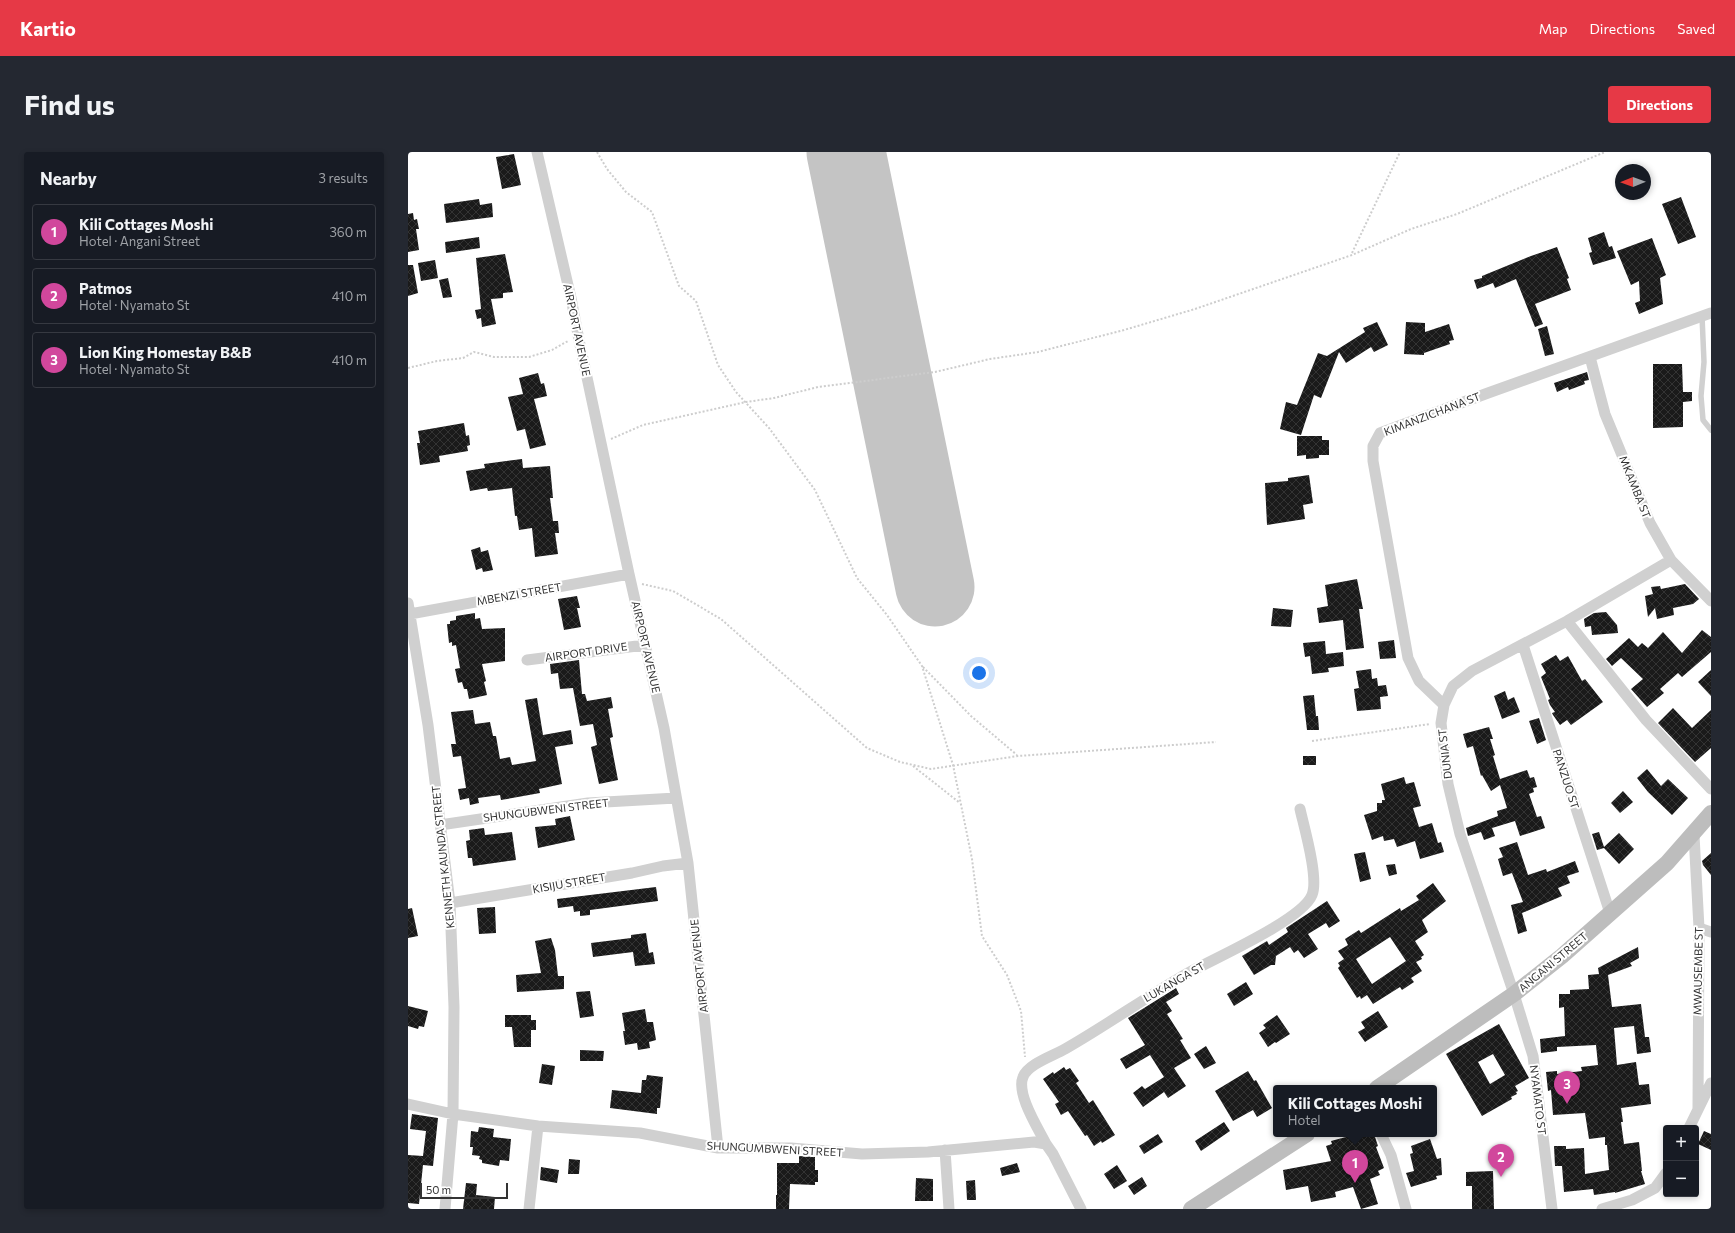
<!DOCTYPE html>
<meta charset="utf-8">
<style>
body{margin:0;font-family:Commissioner,sans-serif;background:#242831;color:#f1f3f6}
.controls{position:absolute;right:12px;bottom:12px;display:grid;overflow:hidden;border-radius:4px;box-shadow:0 2px 6px #0003}
.controls button{width:36px;height:36px;display:grid;place-items:center;padding:0;border:0;border-bottom:1px solid #363941;background:#171b24;color:#f1f3f6;font:20px sans-serif}
.compass{position:absolute;left:1207px;top:12px;width:36px;height:36px;border-radius:50%;background:#171b24;box-shadow:0 2px 6px #0003;rotate:269deg}
.scale{position:absolute;left:12px;bottom:10px;width:88px;box-sizing:border-box;padding-left:4px;border:2px solid #333;border-top:0;font-size:11px;line-height:14px;white-space:nowrap;color:#333;-webkit-text-stroke:3px #fff;paint-order:stroke}
.you{position:absolute;left:571px;top:521px;width:14px;height:14px;margin:-10px;border:3px solid #fff;border-radius:50%;background:#1a73e8;box-shadow:0 0 0 6px #1a73e833}
.badge{display:grid;place-items:center;width:26px;height:26px;border-radius:50%;background:#e63946;color:#fff;font-size:13px;font-weight:700}
.pin{position:absolute;translate:-50% -33px;filter:drop-shadow(0 1px 2px #0008)}
.pin::after{content:'';position:absolute;top:21px;width:14px;height:12px;background:inherit;clip-path:polygon(0 0,100% 0,50% 100%)}
.popup{position:absolute;left:865px;top:933px;width:164px;height:52px;box-sizing:border-box;display:grid;place-content:center;border-radius:4px;background:#171b24;filter:drop-shadow(0 1px 3px #0005);font-size:13px;white-space:nowrap;color:#9ea1a6}
.popup b{font-size:15px;color:#f1f3f6}
.popup::after{content:'';position:absolute;left:50%;top:100%;margin-left:-8px;border:8px solid transparent;border-top-color:#171b24}
.list{margin:0;padding:0;list-style:none}
h2{display:flex;justify-content:space-between;align-items:center;height:52px;margin:0;padding:0 16px;font-size:17px}
h2 small{font-size:13px;font-weight:400;color:#9ea1a6}
.list li{display:grid;grid-template-columns:26px 1fr auto;gap:12px;align-items:center;box-sizing:border-box;height:56px;margin:0 8px 8px;padding:0 8px;border:1px solid #363941;border-radius:4px}
.list b{display:block;font-size:15px;white-space:nowrap}
.list p{margin:0;font-size:13px;white-space:nowrap;color:#9ea1a6}
.list em{font-size:13px;font-style:normal;color:#9ea1a6}
.map{position:relative;flex:none;width:1303px;height:1057px;overflow:hidden;border-radius:4px}
header{display:flex;align-items:center;gap:24px;box-sizing:border-box;height:56px;padding:0 20px;background:#e63946;color:#fff}
header strong{font-size:19px}
nav{display:flex;gap:22px;margin-inline-start:auto;font-size:14px}
.intro{display:flex;align-items:center;justify-content:space-between;box-sizing:border-box;height:96px;padding:0 24px}
h1{margin:0;font-size:28px}
.button{padding:10px 18px;border-radius:4px;background:#e63946;color:#fff;font-size:14px;font-weight:700}
main{display:flex;gap:24px;padding:0 24px}
aside{flex:1;background:#171b24;border-radius:4px;box-shadow:0 2px 6px #0003}
.map>svg:first-child{display:block}
.lines{fill:none;stroke-linecap:round;stroke-linejoin:round}
.runway{stroke:#c4c4c4;stroke-width:79}
.building{fill:url(#building-cross-hatch);fill-rule:evenodd}
.path{stroke:#cdcdcd;stroke-width:2;stroke-dasharray:2 2;stroke-linecap:butt}
.lane{stroke:#d0d0d0;stroke-width:5.5}
.street{stroke:#d0d0d0;stroke-width:11}
.secondary{stroke:#bdbdbd;stroke-width:16}
.labels{text-anchor:middle;stroke-width:4;stroke-linejoin:round;paint-order:stroke}
.street-label{font-size:11px;fill:#333;stroke:#fff}
</style>
<header>
<strong>Kartio</strong>
<nav><a>Map</a><a>Directions</a><a>Saved</a></nav>
</header>
<div class="intro"><h1>Find us</h1><a class="button">Directions</a></div>
<main>
<aside>
<h2>Nearby<small>3 results</small></h2>
<ul class="list">
<li><span class="badge" style="background:#d1479c">1</span><div><b>Kili Cottages Moshi</b><p>Hotel · Angani Street</p></div><em>360 m</em></li>
<li><span class="badge" style="background:#d1479c">2</span><div><b>Patmos</b><p>Hotel · Nyamato St</p></div><em>410 m</em></li>
<li><span class="badge" style="background:#d1479c">3</span><div><b>Lion King Homestay B&amp;B</b><p>Hotel · Nyamato St</p></div><em>410 m</em></li>
</ul>
</aside>
<div class="map">
<svg width="1303" height="1057" viewBox="0 0 1303 1057">
<defs>
<pattern id="building-cross-hatch" width="8" height="8" patternUnits="userSpaceOnUse"><rect width="8" height="8" fill="#1a1a1a"/><path d="M0 0l8 8M0 8l8-8" fill="none" stroke="#333"/></pattern>
</defs>
<rect width="100%" height="100%" fill="#fff"/>
<g class="lines">
<path class="runway" d="M 438,0 L 527,435"/>
</g>
<path class="building" d="M 106,2 L 113,33 L 94,37 L 88,5 Z
M 1273,45 L 1288,85 L 1270,92 L 1254,52 Z
M 71,47 L 72,53 L 84,51 L 85,65 L 38,71 L 36,52 Z
M 5,61 L 6,68 L 9,67 L 11,77 L 8,77 L 11,98 L 0,100 L 0,62 Z
M 1196,80 L 1201,95 L 1204,94 L 1208,106 L 1185,113 L 1181,101 L 1184,100 L 1180,86 Z
M 71,85 L 72,96 L 38,101 L 37,90 Z
M 1244,86 L 1258,123 L 1252,126 L 1255,152 L 1231,162 L 1227,151 L 1232,149 L 1231,129 L 1223,133 L 1209,99 Z
M 1149,95 L 1161,126 L 1159,127 L 1163,138 L 1127,152 L 1135,172 L 1127,175 L 1108,127 L 1087,136 L 1085,131 L 1069,137 L 1066,128 L 1074,126 L 1074,124 L 1123,104 Z
M 97,102 L 105,140 L 95,141 L 95,146 L 83,147 L 88,172 L 74,175 L 73,166 L 69,167 L 67,158 L 73,157 L 68,106 Z
M 27,108 L 30,126 L 13,129 L 10,111 Z
M 0,113 L 5,113 L 10,141 L 0,144 Z
M 40,126 L 44,145 L 35,146 L 31,128 Z
M 969,170 L 980,193 L 966,200 L 963,195 L 938,211 L 931,200 L 913,246 L 906,243 L 893,283 L 872,277 L 878,250 L 889,253 L 910,201 L 919,204 L 957,180 L 955,176 Z
M 998,170 L 1017,171 L 1017,180 L 1041,172 L 1046,188 L 1041,189 L 1042,192 L 1016,201 L 1016,203 L 996,202 Z
M 1139,174 L 1146,202 L 1137,204 L 1130,177 Z
M 1245,212 L 1274,212 L 1275,240 L 1284,240 L 1284,249 L 1275,250 L 1275,275 L 1245,276 Z
M 1179,220 L 1181,228 L 1176,229 L 1177,232 L 1161,238 L 1160,235 L 1149,240 L 1146,231 Z
M 130,221 L 133,232 L 136,231 L 139,244 L 126,247 L 138,293 L 122,297 L 117,277 L 109,279 L 100,245 L 115,242 L 111,226 Z
M 56,271 L 58,284 L 61,283 L 62,293 L 59,294 L 60,299 L 31,304 L 32,310 L 12,313 L 9,291 L 12,291 L 10,279 Z
M 889,284 L 914,284 L 914,288 L 921,288 L 921,303 L 911,303 L 911,306 L 898,307 L 898,303 L 889,304 Z
M 114,307 L 115,316 L 142,314 L 145,346 L 142,346 L 145,369 L 150,369 L 151,381 L 147,381 L 150,402 L 127,405 L 124,376 L 111,378 L 109,364 L 107,364 L 104,336 L 80,339 L 79,336 L 62,339 L 58,319 L 77,316 L 76,312 Z
M 901,323 L 905,351 L 895,353 L 897,367 L 859,373 L 857,331 L 880,329 L 880,326 Z
M 72,395 L 73,400 L 80,398 L 85,418 L 75,420 L 74,416 L 68,418 L 63,398 Z
M 949,427 L 955,457 L 951,457 L 956,496 L 938,498 L 935,468 L 911,471 L 909,456 L 920,454 L 917,433 Z
M 1277,432 L 1291,447 L 1285,452 L 1265,456 L 1266,463 L 1249,467 L 1247,456 L 1240,465 L 1237,444 L 1245,442 L 1243,435 L 1252,434 L 1253,437 Z
M 169,444 L 172,456 L 169,456 L 173,475 L 156,478 L 150,447 Z
M 865,456 L 885,458 L 883,475 L 863,474 Z
M 1198,460 L 1209,473 L 1210,481 L 1184,483 L 1183,474 L 1177,475 L 1176,467 L 1186,461 Z
M 67,461 L 67,467 L 72,466 L 74,477 L 97,476 L 97,509 L 74,512 L 78,529 L 76,530 L 79,543 L 61,547 L 59,537 L 56,537 L 54,530 L 50,531 L 47,517 L 52,516 L 48,493 L 44,494 L 44,490 L 41,491 L 39,472 L 42,472 L 42,469 L 48,468 L 48,464 Z
M 1294,478 L 1303,485 L 1303,500 L 1274,525 L 1270,521 L 1252,537 L 1256,541 L 1239,555 L 1223,537 L 1235,527 L 1213,506 L 1204,514 L 1198,507 L 1221,486 L 1230,495 L 1234,491 L 1240,496 L 1255,480 L 1274,501 Z
M 986,488 L 988,506 L 972,507 L 970,490 Z
M 917,489 L 918,502 L 935,500 L 936,514 L 920,516 L 921,520 L 904,522 L 902,504 L 897,505 L 895,491 Z
M 1148,503 L 1152,509 L 1160,504 L 1174,529 L 1177,527 L 1195,550 L 1163,573 L 1159,568 L 1152,573 L 1145,563 L 1144,561 L 1147,560 L 1142,553 L 1140,548 L 1142,547 L 1133,525 L 1138,521 L 1133,512 Z
M 171,508 L 174,542 L 177,542 L 179,549 L 203,545 L 205,556 L 200,557 L 205,585 L 202,586 L 210,628 L 191,632 L 183,595 L 189,593 L 185,572 L 172,574 L 165,536 L 152,537 L 150,521 L 143,522 L 142,512 Z
M 963,517 L 964,527 L 969,526 L 970,534 L 978,533 L 980,544 L 972,545 L 973,557 L 949,559 L 946,537 L 951,536 L 948,519 Z
M 1303,518 L 1303,544 L 1290,530 Z
M 1097,539 L 1100,548 L 1106,545 L 1112,560 L 1094,567 L 1086,544 Z
M 906,543 L 908,564 L 910,564 L 911,578 L 899,578 L 895,544 Z
M 129,546 L 135,583 L 163,578 L 165,592 L 147,595 L 154,632 L 131,637 L 132,641 L 93,648 L 92,643 L 70,646 L 71,651 L 62,653 L 61,646 L 52,648 L 50,637 L 58,636 L 53,604 L 45,605 L 43,592 L 48,592 L 43,560 L 65,558 L 67,572 L 82,570 L 85,584 L 88,584 L 92,607 L 102,605 L 104,613 L 128,609 L 117,548 Z
M 1265,556 L 1284,576 L 1303,558 L 1303,596 L 1287,610 L 1250,571 Z
M 1131,566 L 1138,588 L 1129,592 L 1121,569 Z
M 1081,575 L 1085,587 L 1082,587 L 1087,603 L 1085,604 L 1092,627 L 1119,618 L 1122,626 L 1126,625 L 1129,635 L 1125,636 L 1126,640 L 1121,642 L 1129,665 L 1133,664 L 1137,676 L 1112,684 L 1107,669 L 1084,676 L 1087,684 L 1076,688 L 1073,680 L 1060,684 L 1058,676 L 1090,664 L 1089,659 L 1099,656 L 1092,633 L 1083,639 L 1074,623 L 1073,624 L 1065,594 L 1059,596 L 1055,582 Z
M 895,604 L 908,604 L 908,613 L 895,613 Z
M 1239,617 L 1253,634 L 1260,627 L 1280,646 L 1264,663 L 1240,640 L 1229,626 Z
M 996,625 L 998,632 L 1006,630 L 1013,654 L 1005,656 L 1011,675 L 1024,671 L 1030,691 L 1033,690 L 1036,700 L 1012,707 L 1007,689 L 989,695 L 986,687 L 976,689 L 975,684 L 964,688 L 956,663 L 969,659 L 969,651 L 974,651 L 974,648 L 977,648 L 973,632 Z
M 1215,639 L 1225,650 L 1212,661 L 1203,651 Z
M 162,664 L 167,688 L 130,696 L 127,675 L 148,673 L 147,667 Z
M 76,676 L 77,683 L 104,680 L 108,708 L 65,714 L 64,706 L 60,706 L 58,689 L 62,688 L 61,678 Z
M 1191,680 L 1196,695 L 1211,681 L 1226,697 L 1211,712 L 1196,696 L 1189,698 L 1184,682 Z
M 1109,690 L 1120,723 L 1138,717 L 1139,720 L 1167,709 L 1171,720 L 1159,724 L 1162,731 L 1150,736 L 1154,744 L 1114,761 L 1119,779 L 1110,782 L 1103,753 L 1115,750 L 1104,721 L 1095,724 L 1090,707 L 1095,705 L 1091,696 Z
M 957,700 L 963,727 L 952,730 L 946,702 Z
M 1303,701 L 1303,723 L 1295,713 L 1294,709 Z
M 987,712 L 989,722 L 981,724 L 978,713 Z
M 1025,731 L 1038,749 L 1014,768 L 1020,780 L 1007,789 L 1016,803 L 1013,805 L 1014,807 L 1008,810 L 1014,819 L 1003,826 L 1006,830 L 994,838 L 992,835 L 965,852 L 959,843 L 953,847 L 952,844 L 949,846 L 930,816 L 932,814 L 930,811 L 936,807 L 930,799 L 940,793 L 937,787 L 951,778 L 953,781 L 992,756 L 993,759 L 1011,748 L 1008,744 ZM 982,785 L 998,809 L 964,832 L 948,807 Z
M 248,735 L 250,749 L 182,758 L 182,763 L 172,764 L 172,759 L 166,760 L 165,754 L 150,756 L 149,747 Z
M 919,749 L 932,769 L 921,776 L 918,771 L 900,782 L 910,797 L 896,806 L 890,798 L 886,801 L 882,795 L 868,804 L 867,813 L 863,813 L 846,823 L 834,804 L 859,789 L 861,793 L 880,780 L 878,776 Z
M 87,755 L 88,781 L 71,782 L 69,756 Z
M 4,756 L 10,784 L 0,786 L 0,757 Z
M 238,781 L 241,801 L 245,800 L 247,812 L 227,814 L 225,800 L 185,805 L 183,791 L 223,786 L 223,783 Z
M 143,786 L 147,798 L 150,824 L 156,824 L 156,837 L 109,840 L 108,823 L 133,821 L 127,789 Z
M 1230,795 L 1231,806 L 1222,811 L 1224,814 L 1200,823 L 1204,855 L 1233,852 L 1237,885 L 1241,885 L 1243,900 L 1229,902 L 1226,874 L 1206,876 L 1209,913 L 1228,910 L 1231,933 L 1241,932 L 1243,952 L 1213,956 L 1215,970 L 1213,970 L 1216,992 L 1231,990 L 1234,1019 L 1233,1019 L 1237,1032 L 1207,1041 L 1207,1040 L 1186,1043 L 1185,1037 L 1156,1040 L 1154,1014 L 1147,1014 L 1146,994 L 1158,994 L 1158,997 L 1176,996 L 1177,1022 L 1201,1018 L 1199,993 L 1197,993 L 1197,985 L 1181,987 L 1177,961 L 1145,963 L 1143,938 L 1140,939 L 1138,920 L 1149,919 L 1149,922 L 1174,919 L 1173,915 L 1190,913 L 1188,893 L 1149,895 L 1149,899 L 1133,901 L 1132,887 L 1157,884 L 1156,855 L 1151,856 L 1151,842 L 1162,842 L 1162,838 L 1181,837 L 1180,823 L 1191,822 L 1190,816 Z
M 838,830 L 845,842 L 826,854 L 819,842 Z
M 768,836 L 771,842 L 758,850 L 764,859 L 759,862 L 775,887 L 772,888 L 783,906 L 766,916 L 778,934 L 760,946 L 756,940 L 735,955 L 725,941 L 734,934 L 737,937 L 756,925 L 742,903 L 718,917 L 712,907 L 737,893 L 720,866 Z
M 182,839 L 186,864 L 172,866 L 168,840 Z
M 0,854 L 20,859 L 16,875 L 11,874 L 10,877 L 0,874 Z
M 237,857 L 239,870 L 245,870 L 248,888 L 241,890 L 242,896 L 230,898 L 229,891 L 217,893 L 215,879 L 217,879 L 214,861 Z
M 970,859 L 980,875 L 957,890 L 950,880 L 957,876 L 953,870 Z
M 97,863 L 123,863 L 123,868 L 128,868 L 128,878 L 123,878 L 123,895 L 106,895 L 104,875 L 97,875 Z
M 869,863 L 882,882 L 868,891 L 867,890 L 860,895 L 851,881 L 858,876 L 855,873 Z
M 1091,872 L 1121,926 L 1107,934 L 1110,939 L 1108,940 L 1109,942 L 1103,945 L 1104,947 L 1074,964 L 1038,902 ZM 1085,902 L 1097,923 L 1082,932 L 1070,910 Z
M 798,894 L 808,911 L 796,917 L 786,902 Z
M 172,898 L 196,899 L 195,909 L 172,909 Z
M 134,912 L 147,914 L 144,933 L 131,931 Z
M 656,915 L 658,918 L 662,916 L 671,929 L 668,931 L 681,951 L 685,948 L 707,983 L 694,991 L 693,989 L 686,994 L 679,983 L 677,984 L 660,959 L 653,963 L 647,952 L 651,950 L 635,927 L 645,920 L 646,922 Z
M 840,919 L 846,929 L 848,928 L 864,956 L 849,965 L 845,958 L 825,969 L 807,939 Z
M 239,923 L 255,925 L 252,956 L 249,956 L 249,962 L 202,956 L 204,938 L 233,941 L 234,928 L 238,928 Z
M 4,962 L 30,966 L 25,1014 L 15,1013 L 11,1052 L 0,1051 L 0,1003 L 15,1004 L 18,979 L 2,977 Z
M 816,970 L 822,979 L 793,999 L 787,989 Z
M 71,975 L 86,977 L 85,985 L 103,987 L 101,1009 L 92,1008 L 91,1014 L 74,1011 L 74,1008 L 71,1007 L 72,1004 L 64,1003 L 65,995 L 62,995 L 63,979 L 70,980 Z
M 1296,979 L 1303,982 L 1303,998 L 1290,992 Z
M 750,982 L 755,990 L 736,1002 L 731,994 Z
M 949,982 L 966,982 L 970,994 L 968,995 L 976,1016 L 970,1019 L 972,1023 L 962,1027 L 970,1052 L 953,1057 L 945,1035 L 927,1040 L 928,1045 L 903,1050 L 900,1034 L 878,1038 L 875,1018 L 923,1009 L 918,994 L 924,992 L 923,989 Z
M 1022,987 L 1029,1007 L 1033,1006 L 1034,1023 L 1028,1024 L 1029,1027 L 1003,1035 L 998,1021 L 1006,1019 L 1002,1002 L 1005,1001 L 1003,994 Z
M 391,1004 L 407,1005 L 407,1018 L 410,1018 L 410,1030 L 407,1030 L 407,1033 L 382,1032 L 381,1057 L 368,1057 L 368,1043 L 369,1043 L 369,1011 L 391,1011 Z
M 161,1007 L 172,1008 L 171,1022 L 160,1022 Z
M 609,1011 L 612,1020 L 594,1024 L 592,1016 Z
M 709,1013 L 719,1029 L 706,1037 L 696,1022 Z
M 133,1015 L 151,1018 L 149,1031 L 132,1028 Z
M 1085,1019 L 1086,1057 L 1064,1057 L 1064,1034 L 1058,1034 L 1058,1020 Z
M 734,1025 L 739,1034 L 726,1043 L 720,1034 Z
M 508,1026 L 525,1027 L 525,1049 L 507,1049 Z
M 567,1028 L 568,1048 L 559,1048 L 558,1029 Z
M 58,1031 L 69,1032 L 68,1043 L 87,1045 L 86,1057 L 55,1057 Z"/>
<g class="lines">
<path class="path" d="M 189,0 L 199,17 L 218,40 L 244,60 L 271,134 L 288,149 L 310,213 L 328,240 L 361,276 L 407,338 L 449,426 L 479,463 L 514,514 L 545,613 L 564,707 L 574,784 L 599,823 L 613,859 L 617,905
M 944,101 L 992,0
M 0,216 L 29,209 L 55,206 L 66,200 L 86,205 L 121,205 L 144,198 L 160,189
M 203,287 L 235,273 L 338,250 L 366,246 L 410,235 L 527,220 L 582,207 L 630,200 L 716,178 L 787,157 L 944,103 L 1003,77 L 1049,62 L 1197,0
M 234,432 L 265,439 L 313,467 L 459,596 L 492,610 L 523,617 L 610,604 L 808,590
M 515,515 L 563,564 L 609,603
M 904,589 L 1022,572
M 505,614 L 552,651"/>
<path class="lane" d="M 1294,164 L 1296,210 L 1293,244 L 1295,268 L 1303,278"/>
<path class="street" d="M 129,0 L 163,146 L 171,188 L 221,422 L 256,576 L 280,711 L 310,996
M 1182,205 L 1197,262 L 1242,371 L 1263,408 L 1303,449
M 0,451 L 20,573 L 42,751 L 46,855 L 45,962 L 37,1057
M 2,462 L 221,422
M 1159,469 L 1238,568 L 1303,637
M 1115,493 L 1202,761
M 119,508 L 237,493
M 1036,553 L 1011,529 L 1000,506 L 965,309 L 965,294 L 972,281 L 1080,241 L 1303,161
M 32,673 L 180,651 L 268,646
M 1286,683 L 1291,776 L 1290,956
M 42,751 L 224,721 L 255,714 L 280,711
M 1291,776 L 1303,780
M 0,952 L 45,962 L 130,974 L 232,981 L 310,996 L 383,996 L 454,1002 L 520,1000 L 626,990 L 638,992 L 645,1002 L 673,1057
M 1281,976 L 1303,931
M 973,982 L 983,1003 L 998,1057
M 638,992 C 630,976 608,942 615,925 C 620,912 645,904 657,897 C 699,873 738,845 780,821 C 807,806 894,768 904,743 C 911,726 896,675 892,657
M 537,998 L 541,1057
M 121,1057 L 130,974
M 1144,1057 L 1125,904 L 1106,842 L 1052,682 L 1040,632 L 1033,571 L 1036,553 L 1045,534 L 1064,519 L 1159,469 L 1263,408
M 1194,1057 L 1224,1048 L 1247,1036 L 1258,1021"/>
<path class="secondary" d="M 969,936 L 1106,842 L 1154,804 L 1259,711 L 1303,661
M 783,1057 L 899,982"/>
</g>
<g class="labels">
<g class="street-label">
<text transform="translate(169 178) rotate(78)" y="4">AIRPORT AVENUE</text>
<text transform="translate(1024 262) rotate(-21)" y="4">KIMANZICHANA ST</text>
<text transform="translate(1227 335) rotate(68)" y="4">MKAMBA ST</text>
<text transform="translate(111 442) rotate(-10)" y="4">MBENZI STREET</text>
<text transform="translate(238 495) rotate(77)" y="4">AIRPORT AVENUE</text>
<text transform="translate(178 500) rotate(-8)" y="4">AIRPORT DRIVE</text>
<text transform="translate(1037 602) rotate(-97)" y="4">DUNIA ST</text>
<text transform="translate(1158 627) rotate(72)" y="4">PANZUO ST</text>
<text transform="translate(138 658) rotate(-7)" y="4">SHUNGUBWENI STREET</text>
<text transform="translate(35 705) rotate(-96)" y="4">KENNETH KAUNDA STREET</text>
<text transform="translate(161 731) rotate(-10)" y="4">KISIJU STREET</text>
<text transform="translate(1145 810) rotate(-40)" y="4">ANGANI STREET</text>
<text transform="translate(291 814) rotate(-96)" y="4">AIRPORT AVENUE</text>
<text transform="translate(1290 819) rotate(-89)" y="4">MWAUSEMBE ST</text>
<text transform="translate(766 830) rotate(-30)" y="4">LUKANGA ST</text>
<text transform="translate(1130 948) rotate(83)" y="4">NYAMATO ST</text>
<text transform="translate(367 997) rotate(3)" y="4">SHUNGUMBWENI STREET</text>
</g>
</g>
</svg>
<div class="controls">
<button>+</button>
<button>−</button>
</div>
<svg class="compass" viewBox="-18 -18 36 36"><path d="M0-13l5 13h-10z" fill="#e53935"/><path d="M0 13l5-13h-10z" fill="#9ea1a6"/></svg>
<div class="scale">50 m</div>
<div class="you"></div>
<div class="pin badge" style="left:947px;top:1031px;background:#d1479c">1</div>
<div class="popup"><b>Kili Cottages Moshi</b>Hotel</div>
<div class="pin badge" style="left:1093px;top:1025px;background:#d1479c">2</div>
<div class="pin badge" style="left:1159px;top:952px;background:#d1479c">3</div>
</div>
</main>
